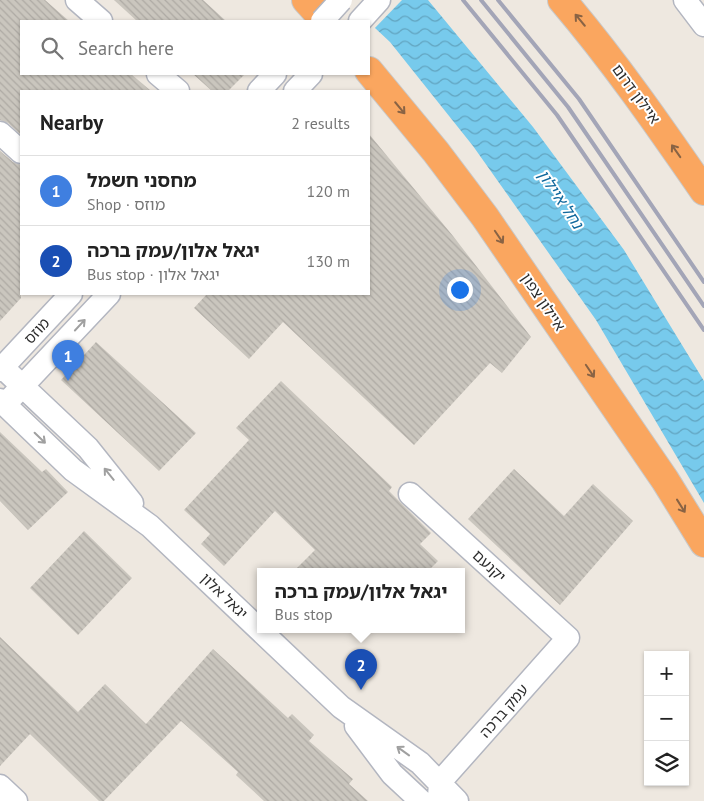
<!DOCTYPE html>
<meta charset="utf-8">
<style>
body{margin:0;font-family:"PT Sans","Noto Sans Hebrew",sans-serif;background:#f6f6f6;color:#222}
.controls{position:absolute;right:15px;bottom:15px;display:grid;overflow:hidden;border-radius:0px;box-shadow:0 1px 4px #0004}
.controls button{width:45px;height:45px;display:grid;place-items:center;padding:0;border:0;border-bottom:1px solid #e0e0e0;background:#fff;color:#222;font:25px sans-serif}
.you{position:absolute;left:459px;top:289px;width:18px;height:18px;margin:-12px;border:4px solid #fff;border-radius:50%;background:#1a73e8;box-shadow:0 0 0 8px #1a73e833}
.badge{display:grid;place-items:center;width:32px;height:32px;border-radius:50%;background:#4662f6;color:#fff;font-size:16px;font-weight:700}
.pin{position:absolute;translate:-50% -41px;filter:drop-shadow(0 1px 2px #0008)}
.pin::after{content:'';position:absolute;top:26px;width:18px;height:15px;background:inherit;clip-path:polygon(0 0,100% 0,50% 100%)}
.popup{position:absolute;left:257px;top:568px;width:208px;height:65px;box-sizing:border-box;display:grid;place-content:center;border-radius:0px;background:#fff;filter:drop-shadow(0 1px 4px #0005);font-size:16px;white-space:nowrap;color:#767676}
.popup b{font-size:19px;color:#222}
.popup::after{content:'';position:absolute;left:50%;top:100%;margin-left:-10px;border:10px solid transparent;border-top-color:#fff}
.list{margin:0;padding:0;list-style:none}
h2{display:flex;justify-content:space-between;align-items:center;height:65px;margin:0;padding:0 20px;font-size:21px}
h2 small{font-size:16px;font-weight:400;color:#767676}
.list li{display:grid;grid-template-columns:32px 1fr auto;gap:15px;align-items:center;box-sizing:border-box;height:70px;padding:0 20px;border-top:1px solid #e0e0e0}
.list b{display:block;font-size:19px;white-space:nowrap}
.list p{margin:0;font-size:16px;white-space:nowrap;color:#767676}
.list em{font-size:16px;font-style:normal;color:#767676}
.icon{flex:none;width:28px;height:28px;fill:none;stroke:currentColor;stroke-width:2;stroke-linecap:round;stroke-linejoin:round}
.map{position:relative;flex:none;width:704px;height:801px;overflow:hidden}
.search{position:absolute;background:#fff;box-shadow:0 1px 4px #0004;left:20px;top:20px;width:350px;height:55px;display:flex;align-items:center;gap:12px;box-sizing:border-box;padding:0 18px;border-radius:0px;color:#767676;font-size:19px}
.panel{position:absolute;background:#fff;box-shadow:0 1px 4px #0004;left:20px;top:90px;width:350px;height:205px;border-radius:0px}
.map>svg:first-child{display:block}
.water{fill:url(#water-waves)}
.pier{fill:#eee8e0}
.building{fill:url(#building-back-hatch)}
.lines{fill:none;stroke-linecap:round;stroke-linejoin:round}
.minor-casing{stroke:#b3b6c0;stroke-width:25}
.highway-casing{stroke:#c8c8c8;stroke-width:30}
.minor{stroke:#fff;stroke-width:22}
.highway{stroke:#faa65f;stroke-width:28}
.rail{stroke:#a3a5b7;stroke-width:4}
.minor-bridge-casing{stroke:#b3b6c0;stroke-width:25;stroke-linecap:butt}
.minor-bridge{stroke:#fff;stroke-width:22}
.oneway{stroke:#896344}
.oneway2{stroke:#a0a0a0}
.labels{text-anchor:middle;stroke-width:4;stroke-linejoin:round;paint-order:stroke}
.street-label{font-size:15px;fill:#2d2d2d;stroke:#fff}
.water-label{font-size:16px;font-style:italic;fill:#11699d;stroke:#fff}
</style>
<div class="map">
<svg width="704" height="801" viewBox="0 0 704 801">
<defs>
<pattern id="water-waves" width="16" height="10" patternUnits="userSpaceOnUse" patternTransform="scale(1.25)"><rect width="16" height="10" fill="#77caec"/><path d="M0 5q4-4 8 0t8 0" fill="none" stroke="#62a4c0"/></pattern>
<pattern id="building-back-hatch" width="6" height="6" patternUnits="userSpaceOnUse" patternTransform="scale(1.25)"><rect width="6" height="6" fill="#cac6be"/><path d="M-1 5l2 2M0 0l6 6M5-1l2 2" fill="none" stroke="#aeaaa4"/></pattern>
</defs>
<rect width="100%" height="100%" fill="#eee8e0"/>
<path class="water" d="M 345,0 L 428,0 L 533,127 L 624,250 L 704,381 L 704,503 L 596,320 L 473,146 L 390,42 Z"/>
<path class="pier" d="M 343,0 L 402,0 L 373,30 Z"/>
<path class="building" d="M 0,0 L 45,0 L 69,21 L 21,21 L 21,74 L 131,74 L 151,91 L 21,91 L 21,135 L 8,123 L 0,120 Z
M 114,0 L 203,0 L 226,21 L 137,21 Z
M 193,74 L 245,74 L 228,91 L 212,91 Z
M 369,134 L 453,236 L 531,337 L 502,373 L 490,363 L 414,445 L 283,322 L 249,359 L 194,308 L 207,294 L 369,294 Z
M 0,151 L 13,162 L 21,165 L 21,298 L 0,321 Z
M 96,342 L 196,433 L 159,471 L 61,380 Z
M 281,381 L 392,487 L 389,491 L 431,533 L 420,544 L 438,561 L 428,571 L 294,571 L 315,550 L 275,511 L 224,566 L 201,544 L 210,534 L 184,510 L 249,440 L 236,428 Z
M 0,432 L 42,472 L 46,469 L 68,492 L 28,530 L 0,501 Z
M 514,469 L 564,516 L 593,484 L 633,521 L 560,605 L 468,519 Z
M 84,531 L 132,578 L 78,635 L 30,588 Z
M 0,637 L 78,712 L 105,684 L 146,724 L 213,649 L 288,718 L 292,714 L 314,735 L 309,741 L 353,779 L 349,784 L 368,801 L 264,801 L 236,775 L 238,772 L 181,721 L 104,801 L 99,801 L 30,734 L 0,766 Z"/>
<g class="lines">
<g class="minor-casing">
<path id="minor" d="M 77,0 L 101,21
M 685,0 L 704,25
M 360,21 L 379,0
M 158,74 L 178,91
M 259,91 L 275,74
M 295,91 L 311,74
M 0,133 L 21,152
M 0,365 L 88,448 L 132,503
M 0,370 L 71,294
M 12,397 L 109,294
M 0,400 L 73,470 L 150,526 L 341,707 L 420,763 L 457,801
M 410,494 L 568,638 L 440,782 L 439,798
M 356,726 L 392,774 L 421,801
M 0,786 L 16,801"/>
</g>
<g class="highway-casing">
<path id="highway" d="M 306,0 L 325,21
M 562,0 C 614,61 659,126 704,191
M 369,71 L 436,152 L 485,217 L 665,480 L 704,543"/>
</g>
<use href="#minor" class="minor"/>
<use href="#highway" class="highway"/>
<path class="rail" d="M 463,0 L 557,115 L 704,330
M 481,0 L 568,107 L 704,306
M 498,0 L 579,99 L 704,282"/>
<g class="minor-bridge-casing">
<path id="minor-bridge" d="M 322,21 L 341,0"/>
</g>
<use href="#minor-bridge" class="minor-bridge"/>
</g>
<defs><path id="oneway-shaft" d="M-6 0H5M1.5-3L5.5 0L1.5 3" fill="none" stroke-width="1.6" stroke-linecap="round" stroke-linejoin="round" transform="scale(1.25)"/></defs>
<g class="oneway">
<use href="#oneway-shaft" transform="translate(580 20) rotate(-130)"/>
<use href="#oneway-shaft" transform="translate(400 108) rotate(50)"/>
<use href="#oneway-shaft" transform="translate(676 151) rotate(-125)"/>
<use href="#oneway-shaft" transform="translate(499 237) rotate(56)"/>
<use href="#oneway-shaft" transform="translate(590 371) rotate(56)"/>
<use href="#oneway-shaft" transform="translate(681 506) rotate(58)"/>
</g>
<g class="oneway2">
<use href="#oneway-shaft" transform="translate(80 325) rotate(-47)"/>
<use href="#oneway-shaft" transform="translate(40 438) rotate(44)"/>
<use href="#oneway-shaft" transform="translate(109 474) rotate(-129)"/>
<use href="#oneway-shaft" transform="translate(403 751) rotate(-144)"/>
</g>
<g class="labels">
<g class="street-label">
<text transform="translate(636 94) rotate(54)" y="5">איילון דרום</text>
<text transform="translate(543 302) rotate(56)" y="5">איילון צפון</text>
<text transform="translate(37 331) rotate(-47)" y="5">מוזס</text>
<text transform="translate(489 566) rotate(43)" y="5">יקנעם</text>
<text transform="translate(224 596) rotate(44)" y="5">יגאל אלון</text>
<text transform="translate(504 711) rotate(-49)" y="5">עמק ברכה</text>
</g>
<g class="water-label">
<text transform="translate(561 199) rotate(56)" y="6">נחל איילון</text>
</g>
</g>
</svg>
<div class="controls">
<button>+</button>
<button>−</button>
<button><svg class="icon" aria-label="layers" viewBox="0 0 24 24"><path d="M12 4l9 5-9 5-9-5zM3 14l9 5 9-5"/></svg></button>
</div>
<div class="you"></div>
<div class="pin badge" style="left:68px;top:381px;background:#3f7fe0">1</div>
<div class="pin badge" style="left:361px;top:690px;background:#1a4fb4">2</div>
<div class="popup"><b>יגאל אלון/עמק ברכה</b>Bus stop</div>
<div class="search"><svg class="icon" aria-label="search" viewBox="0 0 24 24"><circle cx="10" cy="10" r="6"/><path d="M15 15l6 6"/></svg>Search here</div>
<section class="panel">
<h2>Nearby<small>2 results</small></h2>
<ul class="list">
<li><span class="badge" style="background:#3f7fe0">1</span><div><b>מחסני חשמל</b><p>Shop · מוזס</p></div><em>120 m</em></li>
<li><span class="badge" style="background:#1a4fb4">2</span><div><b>יגאל אלון/עמק ברכה</b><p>Bus stop · יגאל אלון</p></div><em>130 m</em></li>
</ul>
</section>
</div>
